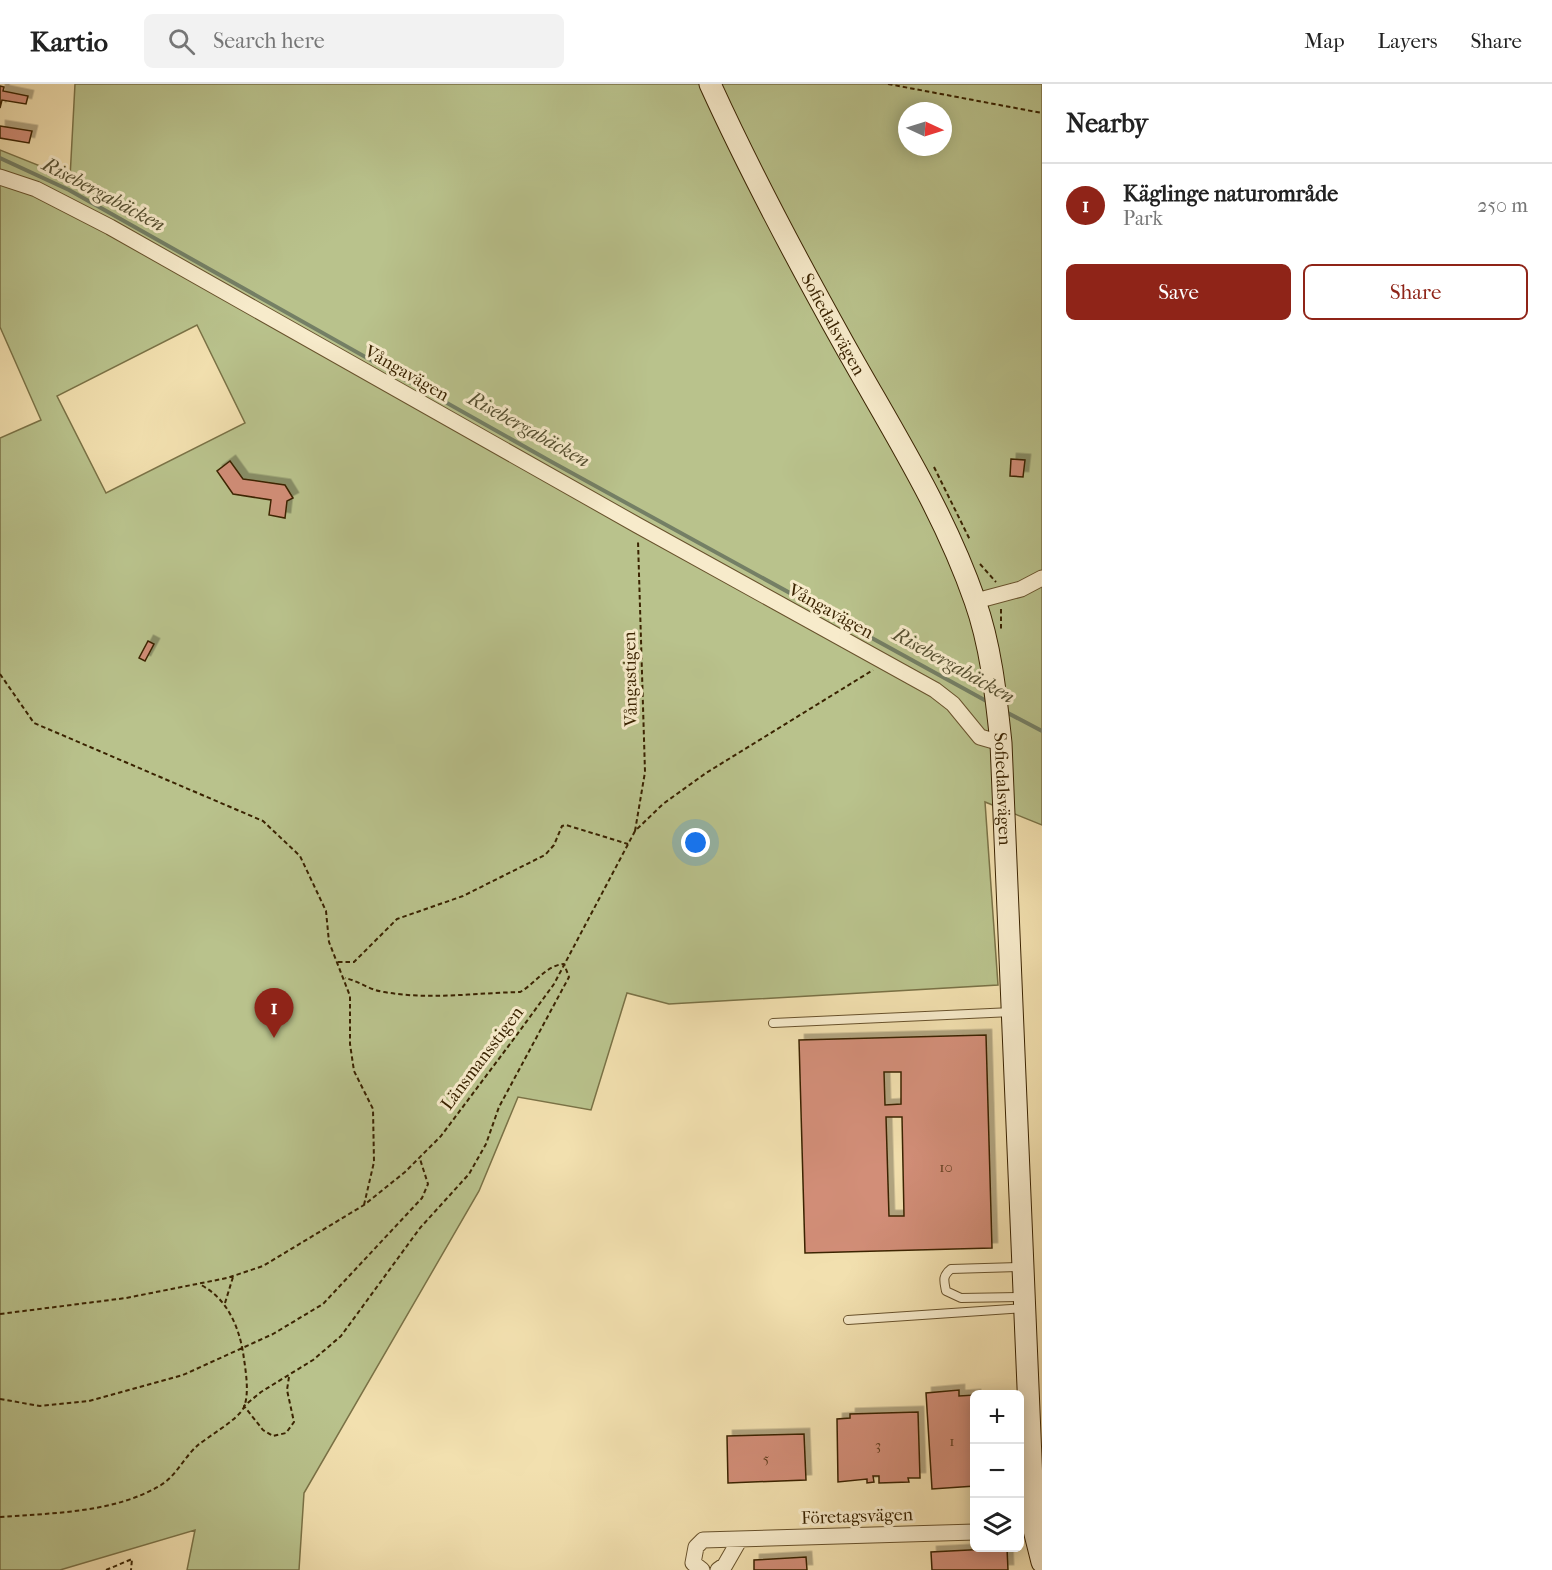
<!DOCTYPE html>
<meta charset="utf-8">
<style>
body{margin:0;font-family:"IM FELL French Canon",serif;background:#f2f2f2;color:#222}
.controls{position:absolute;right:18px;bottom:18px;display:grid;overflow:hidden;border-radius:9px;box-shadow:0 3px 15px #0003}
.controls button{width:54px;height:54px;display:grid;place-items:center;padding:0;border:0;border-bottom:2px solid #e0e0e0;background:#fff;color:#222;font:30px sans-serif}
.compass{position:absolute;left:898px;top:18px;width:54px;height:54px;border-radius:50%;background:#fff;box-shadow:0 3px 15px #0003;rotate:94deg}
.you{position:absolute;left:696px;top:759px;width:21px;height:21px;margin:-15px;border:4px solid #fff;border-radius:50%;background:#1a73e8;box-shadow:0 0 0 9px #1a73e833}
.badge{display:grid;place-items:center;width:39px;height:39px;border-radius:50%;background:#8f2418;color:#fff;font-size:20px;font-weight:700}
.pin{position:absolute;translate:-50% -50px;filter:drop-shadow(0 2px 3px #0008)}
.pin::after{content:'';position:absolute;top:32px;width:21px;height:18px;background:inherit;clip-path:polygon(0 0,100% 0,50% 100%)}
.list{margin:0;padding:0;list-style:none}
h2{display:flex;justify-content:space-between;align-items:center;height:78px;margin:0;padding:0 24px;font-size:26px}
h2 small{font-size:20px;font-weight:400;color:#767676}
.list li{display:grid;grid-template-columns:39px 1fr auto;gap:18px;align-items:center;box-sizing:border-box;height:84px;padding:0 24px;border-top:2px solid #e0e0e0}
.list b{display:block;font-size:22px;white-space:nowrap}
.list p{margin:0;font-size:20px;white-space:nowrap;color:#767676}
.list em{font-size:20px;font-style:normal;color:#767676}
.actions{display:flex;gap:12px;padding:18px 24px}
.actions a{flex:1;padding:14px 0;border:2px solid #8f2418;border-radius:9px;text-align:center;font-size:21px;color:#8f2418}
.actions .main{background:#8f2418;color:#fff}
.icon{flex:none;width:33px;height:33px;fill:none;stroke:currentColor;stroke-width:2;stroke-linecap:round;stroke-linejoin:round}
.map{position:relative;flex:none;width:1042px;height:1486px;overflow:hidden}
header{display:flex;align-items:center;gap:36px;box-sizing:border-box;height:84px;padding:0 30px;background:#fff;border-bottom:2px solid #e0e0e0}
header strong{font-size:28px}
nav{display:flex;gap:33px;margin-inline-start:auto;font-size:21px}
.search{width:420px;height:54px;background:#f2f2f2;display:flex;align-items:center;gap:15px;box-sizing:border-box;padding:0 21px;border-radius:9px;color:#767676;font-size:22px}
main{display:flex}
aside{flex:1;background:#fff}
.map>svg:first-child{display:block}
.green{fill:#b9c28c;stroke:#7a7246;stroke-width:1.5;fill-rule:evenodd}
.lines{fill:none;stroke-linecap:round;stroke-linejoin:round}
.stream{stroke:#747f65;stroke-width:4}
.building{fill:#d28e78;stroke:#3a2300;stroke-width:1.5;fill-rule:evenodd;filter:url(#shadow)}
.lane-casing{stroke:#68522c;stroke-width:10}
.street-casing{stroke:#68522c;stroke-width:17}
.secondary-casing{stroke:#3a2300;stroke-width:23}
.path{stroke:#3a2300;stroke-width:2;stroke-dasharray:4.5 3;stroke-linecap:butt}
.lane{stroke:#f7ebcb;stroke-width:8}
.street{stroke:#f7ebcb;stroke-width:15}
.secondary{stroke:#f7ebcb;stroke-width:21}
.labels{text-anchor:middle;stroke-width:6;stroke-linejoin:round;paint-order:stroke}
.number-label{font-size:15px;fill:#603e1e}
.street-label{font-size:18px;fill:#3a2300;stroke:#f7ebcb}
.water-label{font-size:20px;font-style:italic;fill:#575132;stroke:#f7ebcb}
</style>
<header>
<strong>Kartio</strong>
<div class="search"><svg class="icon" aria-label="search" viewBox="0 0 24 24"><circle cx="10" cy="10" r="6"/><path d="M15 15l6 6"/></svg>Search here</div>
<nav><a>Map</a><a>Layers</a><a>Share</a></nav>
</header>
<main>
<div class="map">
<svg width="1042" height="1486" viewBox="0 0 1042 1486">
<defs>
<filter id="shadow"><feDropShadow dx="5.5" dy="-5.5" stdDeviation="0" flood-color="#0004"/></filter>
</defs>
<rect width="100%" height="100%" fill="#f2e0af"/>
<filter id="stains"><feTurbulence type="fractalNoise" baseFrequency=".00333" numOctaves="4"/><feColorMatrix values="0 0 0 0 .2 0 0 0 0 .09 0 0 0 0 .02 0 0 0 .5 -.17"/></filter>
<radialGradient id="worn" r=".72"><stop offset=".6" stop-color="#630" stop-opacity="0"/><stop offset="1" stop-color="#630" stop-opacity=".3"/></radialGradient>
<path class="green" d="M 75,0 L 1042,0 L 1042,741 L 985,718 L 998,901 L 669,920 L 627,909 L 591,1026 L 518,1013 L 479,1107 L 304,1409 L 299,1486 L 187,1486 L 195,1446 L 60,1486 L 0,1486 L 0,354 L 41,336 L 0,243 L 0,66 L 70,94 ZM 907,27 L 943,27 L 943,63 L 907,63 ZM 197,241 L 245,339 L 106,409 L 57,312 Z"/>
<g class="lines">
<path class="stream" d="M 0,74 L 69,106 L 550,377 L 990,619
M 1004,627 L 1042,647"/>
</g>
<path class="building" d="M 0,2 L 4,3 L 3,7 L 28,12 L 26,20 L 2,16 L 0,24 Z
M 0,42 L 32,47 L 29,59 L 0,54 Z
M 1011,375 L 1025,376 L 1023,393 L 1010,392 Z
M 230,377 L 243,395 L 285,401 L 293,414 L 287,417 L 285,434 L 269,431 L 271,416 L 233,410 L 217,387 Z
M 148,557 L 154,560 L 145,577 L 139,574 Z
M 986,951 L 992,1164 L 805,1169 L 799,956 ZM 884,988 L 901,988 L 901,1020 L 885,1021 ZM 886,1033 L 902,1033 L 904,1132 L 889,1132 Z
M 959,1306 L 959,1312 L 975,1311 L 975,1402 L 932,1405 L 926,1309 Z
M 918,1328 L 920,1394 L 908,1394 L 909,1398 L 879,1399 L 879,1392 L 873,1392 L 874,1398 L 867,1399 L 867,1395 L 838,1398 L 837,1335 L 850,1334 L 850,1330 Z
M 804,1350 L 806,1396 L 728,1399 L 727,1352 Z
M 1007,1464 L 1008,1486 L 932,1486 L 931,1468 Z
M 806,1473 L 807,1486 L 754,1486 L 754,1476 Z"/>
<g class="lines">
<g class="lane-casing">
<path id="lane" d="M 773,939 L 1012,928
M 1022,1213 L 961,1214 L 946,1207 C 944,1197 942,1192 951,1185 L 1022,1183
M 848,1236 L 1024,1224"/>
</g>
<g class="street-casing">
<path id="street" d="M 0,93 L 36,105 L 110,143 L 637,441 L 935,606 L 953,620 L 980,653 L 1001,659
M 976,517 L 1021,505 L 1042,494
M 702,1486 L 693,1479 L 696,1463 L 703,1456 L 975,1448
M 718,1486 L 725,1481 L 740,1455"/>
</g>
<g class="secondary-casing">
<g id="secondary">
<path id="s1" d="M 710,0 C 751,90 797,176 845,262 C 892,346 943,425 975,517 C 991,562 996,612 1001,659 L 1034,1446 L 1042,1478"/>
</g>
</g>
<path class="path" d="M 888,0 L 1042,29
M 934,383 L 970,456
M 980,480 L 996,498
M 1001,525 L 1001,546
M 0,590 L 34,639 L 263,737 L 300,772 L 326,827 L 329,858 L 350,912 L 350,960 L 354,987 L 373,1025 L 374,1078 L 364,1121
M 635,747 L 645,688 L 638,457
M 338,878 L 354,878 L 397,835 L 463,812 L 545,771 L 554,761 L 562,742 L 566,741 L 628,760
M 225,1219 L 233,1193
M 0,1230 L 126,1214 L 227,1194 L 263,1182 L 364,1121 L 405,1088 L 441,1052 L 513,956 L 554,900 L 635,747 L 663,720 L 706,689 L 873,586
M 289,1293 L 287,1306 L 294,1338 L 286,1349 L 273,1352 L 263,1346 L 244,1322 L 261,1308 L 313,1276 L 341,1252 L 420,1144 L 469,1090 L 486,1060 L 499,1023 L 569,893 L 564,880 C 546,881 535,900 520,908 C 475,909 428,916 384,908 C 369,906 359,897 345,894
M 0,1315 L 40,1322 L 89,1317 L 183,1291 L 273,1250 L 323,1220 L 422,1114 L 428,1100 L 420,1075
M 0,1433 C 52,1429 115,1429 161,1401 C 176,1392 185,1372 198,1361 C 209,1352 239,1335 244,1323 C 250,1308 245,1283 243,1268 C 238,1240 226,1214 201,1201
M 106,1486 L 132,1475 L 131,1486"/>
<use href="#lane" class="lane"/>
<use href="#street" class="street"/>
<use href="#secondary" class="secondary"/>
</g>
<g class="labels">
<g class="number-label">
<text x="946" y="1088">10</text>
<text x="952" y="1362">1</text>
<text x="878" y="1366">3</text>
<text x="766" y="1379">5</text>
</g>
<g class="street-label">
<text dy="6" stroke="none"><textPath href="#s1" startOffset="270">Sofiedalsvägen</textPath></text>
<text transform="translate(407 289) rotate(30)" y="6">Vångavägen</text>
<text transform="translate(831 527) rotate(29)" y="6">Vångavägen</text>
<text transform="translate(630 595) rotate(-91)" y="6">Vångastigen</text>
<text dy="6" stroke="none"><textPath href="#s1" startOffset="772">Sofiedalsvägen</textPath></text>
<text transform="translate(482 974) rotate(-53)" y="6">Länsmansstigen</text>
<text transform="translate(857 1432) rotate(-2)" y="6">Företagsvägen</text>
</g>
<g class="water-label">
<text transform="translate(104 110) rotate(28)" y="7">Risebergabäcken</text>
<text transform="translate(529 345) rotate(29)" y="7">Risebergabäcken</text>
<text transform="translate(954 581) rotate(29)" y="7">Risebergabäcken</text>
</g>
</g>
<rect width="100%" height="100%" filter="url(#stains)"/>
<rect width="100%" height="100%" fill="url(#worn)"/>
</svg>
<div class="controls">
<button>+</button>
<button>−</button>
<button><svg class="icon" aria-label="layers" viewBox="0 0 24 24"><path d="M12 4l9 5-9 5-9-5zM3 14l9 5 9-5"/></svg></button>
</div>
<svg class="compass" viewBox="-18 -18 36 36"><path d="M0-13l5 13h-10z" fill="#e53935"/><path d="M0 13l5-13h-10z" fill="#767676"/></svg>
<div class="you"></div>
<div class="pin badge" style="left:274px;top:954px">1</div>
</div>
<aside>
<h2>Nearby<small></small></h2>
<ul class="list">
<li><span class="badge">1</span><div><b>Käglinge naturområde</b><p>Park</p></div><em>250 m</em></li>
</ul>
<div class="actions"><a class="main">Save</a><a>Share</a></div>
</aside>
</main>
